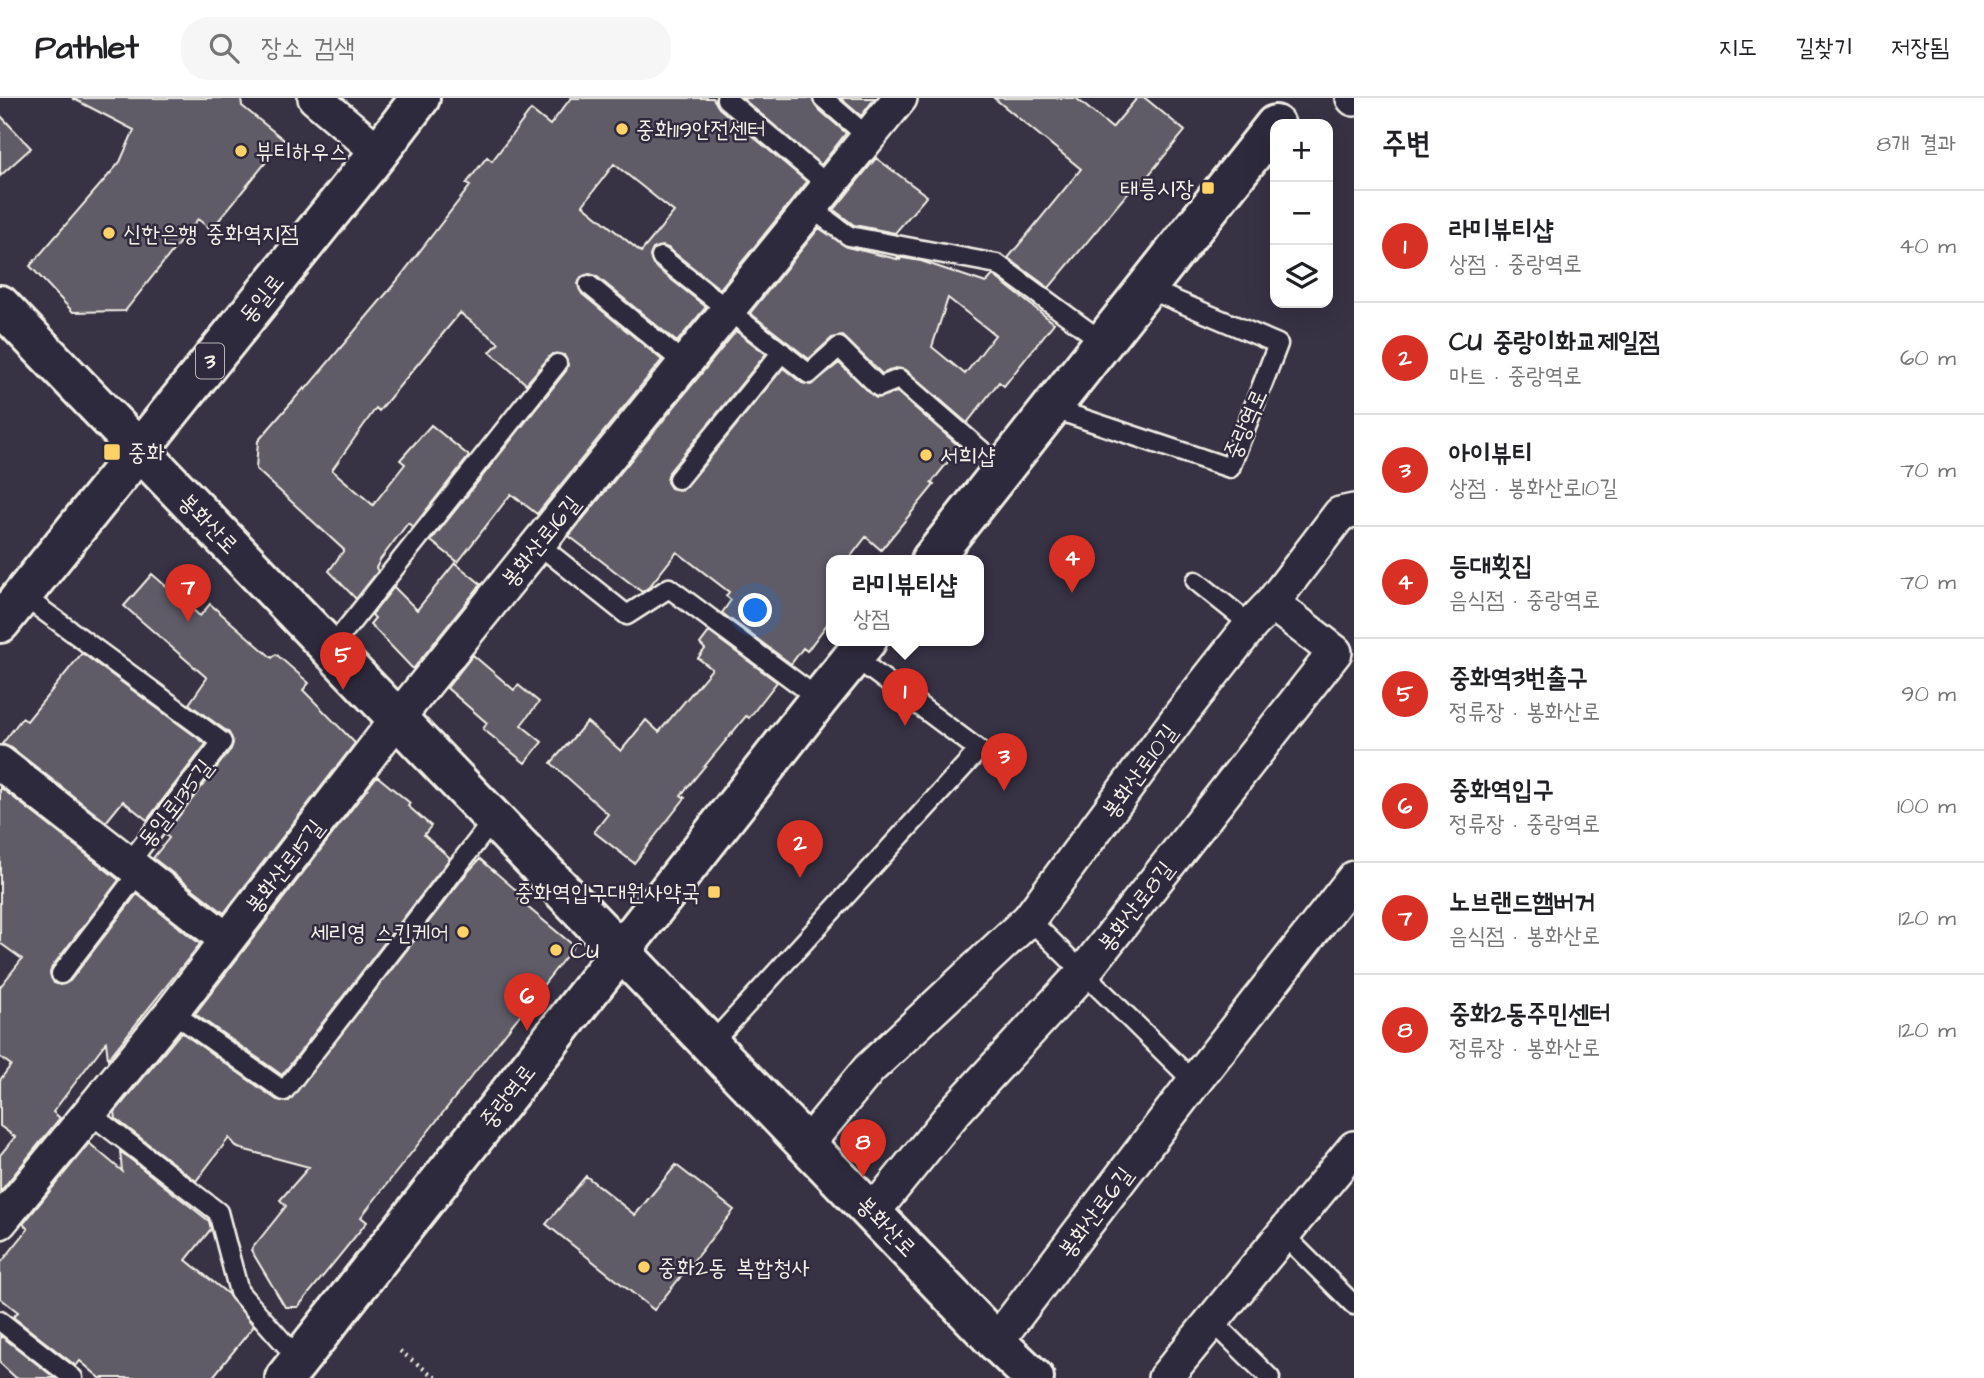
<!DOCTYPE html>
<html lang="ko">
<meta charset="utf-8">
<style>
body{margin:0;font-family:"Architects Daughter","Poor Story",sans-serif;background:#f6f6f6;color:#202124}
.controls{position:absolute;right:21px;top:21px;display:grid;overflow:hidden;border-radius:14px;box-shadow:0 7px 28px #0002}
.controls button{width:63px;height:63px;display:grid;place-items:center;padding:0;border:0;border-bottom:2px solid #e0e0e0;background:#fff;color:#202124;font:35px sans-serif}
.you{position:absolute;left:756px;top:513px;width:24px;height:24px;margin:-18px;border:5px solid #fff;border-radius:50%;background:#1a73e8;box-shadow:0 0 0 10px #1a73e833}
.badge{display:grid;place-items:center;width:46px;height:46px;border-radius:50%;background:#d93025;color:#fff;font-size:23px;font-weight:700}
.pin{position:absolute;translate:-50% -58px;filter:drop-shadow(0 2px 4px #0008)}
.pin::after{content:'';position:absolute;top:37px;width:24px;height:21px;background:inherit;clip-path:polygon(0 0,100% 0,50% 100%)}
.popup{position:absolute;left:826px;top:457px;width:158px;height:91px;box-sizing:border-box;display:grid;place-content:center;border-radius:14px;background:#fff;filter:drop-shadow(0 2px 5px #0005);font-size:23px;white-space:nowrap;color:#757577}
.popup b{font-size:26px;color:#202124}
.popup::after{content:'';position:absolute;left:50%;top:100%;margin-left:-14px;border:14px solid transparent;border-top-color:#fff}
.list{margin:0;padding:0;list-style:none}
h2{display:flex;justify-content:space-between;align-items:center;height:91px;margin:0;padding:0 28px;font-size:30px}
h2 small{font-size:23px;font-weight:400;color:#757577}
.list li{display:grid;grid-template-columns:46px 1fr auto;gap:21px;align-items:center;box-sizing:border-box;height:112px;padding:0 28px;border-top:2px solid #e0e0e0}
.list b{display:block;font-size:26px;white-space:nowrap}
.list p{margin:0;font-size:23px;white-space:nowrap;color:#757577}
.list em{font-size:23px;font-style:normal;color:#757577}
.icon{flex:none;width:38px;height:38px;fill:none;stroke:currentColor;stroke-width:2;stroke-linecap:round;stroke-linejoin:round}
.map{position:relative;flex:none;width:1354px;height:1280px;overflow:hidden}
header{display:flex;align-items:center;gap:42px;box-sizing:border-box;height:98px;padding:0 35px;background:#fff;border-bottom:2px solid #e0e0e0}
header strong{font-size:33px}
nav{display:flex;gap:38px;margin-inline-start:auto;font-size:24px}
.search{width:490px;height:63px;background:#f6f6f6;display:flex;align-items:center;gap:18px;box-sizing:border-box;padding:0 24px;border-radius:28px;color:#757577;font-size:26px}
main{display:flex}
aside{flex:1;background:#fff}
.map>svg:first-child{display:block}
.building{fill:#5f5c67;stroke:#f4f1e8;stroke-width:2;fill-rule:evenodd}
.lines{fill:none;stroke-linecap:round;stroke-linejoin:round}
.lane-casing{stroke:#f4f1e8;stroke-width:23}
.street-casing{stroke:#f4f1e8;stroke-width:38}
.secondary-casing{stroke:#f4f1e8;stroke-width:44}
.primary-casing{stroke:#f4f1e8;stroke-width:44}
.path{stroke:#f4f1e8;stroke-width:4.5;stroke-dasharray:2 5;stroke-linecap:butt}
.lane{stroke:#2f2a3d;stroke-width:18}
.street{stroke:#2f2a3d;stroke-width:33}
.secondary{stroke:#2f2a3d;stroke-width:38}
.primary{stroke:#2f2a3d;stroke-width:38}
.poi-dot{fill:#ffd166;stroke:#2f2a3d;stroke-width:2.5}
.labels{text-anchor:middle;stroke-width:5;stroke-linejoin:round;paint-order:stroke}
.shield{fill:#2f2a3d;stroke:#b9b5b5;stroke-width:2}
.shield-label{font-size:21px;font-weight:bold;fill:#f4f1e8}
.poi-label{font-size:23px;fill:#f4f1e8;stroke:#2f2a3d;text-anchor:start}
.street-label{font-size:23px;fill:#f4f1e8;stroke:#2f2a3d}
</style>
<header>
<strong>Pathlet</strong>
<div class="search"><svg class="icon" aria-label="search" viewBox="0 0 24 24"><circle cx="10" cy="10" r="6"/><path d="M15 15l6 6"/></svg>장소 검색</div>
<nav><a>지도</a><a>길찾기</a><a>저장됨</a></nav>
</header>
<main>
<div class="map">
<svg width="1354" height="1280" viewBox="0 0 1354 1280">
<rect width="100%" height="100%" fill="#373244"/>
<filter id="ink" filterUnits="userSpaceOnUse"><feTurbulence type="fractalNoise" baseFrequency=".0143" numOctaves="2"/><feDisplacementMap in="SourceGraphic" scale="14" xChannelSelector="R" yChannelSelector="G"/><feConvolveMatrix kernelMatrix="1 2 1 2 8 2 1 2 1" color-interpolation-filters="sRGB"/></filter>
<g filter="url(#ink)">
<path class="building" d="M 72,0 L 241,0 L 242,8 L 284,42 L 211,132 L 198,121 L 125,213 L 73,214 L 30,168 L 120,64 L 134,32 Z
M 571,0 L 713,0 L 719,10 L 807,84 L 720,191 L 668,150 L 662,148 L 653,151 L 650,158 L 653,167 L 706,209 L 677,244 L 596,178 L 590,176 L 581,179 L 578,186 L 582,196 L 662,262 L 537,416 L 511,396 L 458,464 L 431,443 L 566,273 L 568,267 L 564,257 L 552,256 L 526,286 L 490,254 L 499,245 L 460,215 L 379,313 L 376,310 L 332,372 L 373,407 L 405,366 L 400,362 L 431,327 L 469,358 L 413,429 L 408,425 L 380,462 L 376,470 L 378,473 L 356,501 L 329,473 L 344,452 L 256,371 L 258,343 L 304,290 L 305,292 L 396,184 L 470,88 L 466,86 L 487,59 L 492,63 L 531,12 L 550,27 ZM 614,66 L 674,114 L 641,154 L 583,107 Z
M 742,0 L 812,0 L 816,9 L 846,35 L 821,67 Z
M 840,0 L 875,0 L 861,18 Z
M 994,0 L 1076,0 L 1112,30 L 1137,0 L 1145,0 L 1185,33 L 1134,95 L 1130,92 L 1049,190 L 1008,160 L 1081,71 Z
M 0,17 L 31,50 L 0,78 Z
M 876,60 L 927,98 L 895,135 L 854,127 L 834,112 Z
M 819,130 L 847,149 L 901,162 L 897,159 L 921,163 L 986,185 L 993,177 L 1054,225 L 1004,288 L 999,284 L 967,325 L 906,272 L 895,270 L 882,276 L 843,238 L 832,240 L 809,261 L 750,215 ZM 948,200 L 995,237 L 965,276 L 932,249 Z
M 736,233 L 766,256 L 669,374 L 667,384 L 671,390 L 681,392 L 687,388 L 783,270 L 802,285 L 811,287 L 839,265 L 876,300 L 897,294 L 960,349 L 931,385 L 934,387 L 881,452 L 866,439 L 848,462 L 831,462 L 831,521 L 807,553 L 803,550 L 791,566 L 722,515 L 731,502 L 726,498 L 729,494 L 677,454 L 649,489 L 642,494 L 569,438 Z
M 455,465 L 481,486 L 413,571 L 370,526 L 375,520 L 372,517 L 394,489 L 417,512 Z
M 152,476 L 200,518 L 210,506 L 272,560 L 276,556 L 309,585 L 303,592 L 355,645 L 224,815 L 153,760 L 169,740 L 165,736 L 231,651 L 233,645 L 229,635 L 189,606 L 207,580 L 124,508 Z
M 709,534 L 777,584 L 749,620 L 746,618 L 681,697 L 685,700 L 634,765 L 594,734 L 608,716 L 551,665 L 587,624 L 621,653 L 646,622 L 659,634 L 712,571 L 698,560 L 705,551 L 700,546 Z
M 82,555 L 206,646 L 147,722 L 123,703 L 106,724 L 12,650 L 2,646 L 22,620 L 27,623 Z
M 473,557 L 514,592 L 518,587 L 539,604 L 521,627 L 542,644 L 525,665 L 483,631 L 487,625 L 447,590 Z
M 377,678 L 410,705 L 408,708 L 431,728 L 424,737 L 450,760 L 282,977 L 195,916 Z
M 0,689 L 119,782 L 52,869 L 50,875 L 54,885 L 60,887 L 70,883 L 137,796 L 200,846 L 108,961 L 106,944 L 53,1014 L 60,1020 L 0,1094 L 0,1057 L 15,1039 L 0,1028 L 0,982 L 11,967 L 0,959 L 0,889 L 22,861 L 0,845 Z
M 480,761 L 523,798 L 519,802 L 574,848 L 361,1119 L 367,1124 L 298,1209 L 285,1209 L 251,1152 L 286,1108 L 280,1102 L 309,1069 L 238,1050 L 229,1040 L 196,1083 L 116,1021 L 115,1014 L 181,934 L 277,1002 L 289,1003 L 467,775 Z
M 89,1045 L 122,1073 L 120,1053 L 209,1123 L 211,1131 L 186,1162 L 228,1196 L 254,1228 L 212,1280 L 100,1280 L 80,1263 L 76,1268 L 13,1219 L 18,1214 L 0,1200 L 0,1166 L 28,1131 L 23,1126 Z
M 676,1067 L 734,1112 L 654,1212 L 546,1126 L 586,1078 L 635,1117 Z
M 0,1237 L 55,1280 L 16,1280 L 0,1265 Z"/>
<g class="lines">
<g class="lane-casing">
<path id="lane" d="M 823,0 L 868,39
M 726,1 L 829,88
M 811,110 L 849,138 L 997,166 L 1103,244
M 661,159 L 809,276 L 839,249 L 879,289 L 899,281 L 1003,371
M 589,187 L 685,266
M 1051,310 L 1230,370 L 1278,246 L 1146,190
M 678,381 L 782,254
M 538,446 L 627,517 L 669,490 L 819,601
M 1196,483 L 1251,527
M 22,497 L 222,644 L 129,765
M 330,551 L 557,266
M 1029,821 L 1194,984
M 61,876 L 139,774
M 172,914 L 284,993 L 494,721
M 710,947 L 979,652 L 854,559
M 88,1014 L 218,1114 L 239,1194 L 299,1262
M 1283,1136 L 1354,1207
M 0,1223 L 73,1280
M 1212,1223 L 1270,1280"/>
</g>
<g class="street-casing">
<path id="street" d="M 315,0 L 379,54
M 1353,0 L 1354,1
M 0,665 L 227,842
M 808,1045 L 869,971 L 1029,821 L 1181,616 L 1251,527 L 1272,505 L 1340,416 L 1354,413
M 873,1114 L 956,1012 L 1083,875 L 1335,554 L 1272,505
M 0,1124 L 172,914 L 397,621 L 538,446 L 900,0
M 996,1244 L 1194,984 L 1354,780
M 1165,1280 L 1354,1050"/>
</g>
<g class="secondary-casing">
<path id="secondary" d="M 0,207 C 331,553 666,896 996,1244 L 1034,1280
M 931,462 L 1275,27
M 285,1280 L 819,601 L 867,542"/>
</g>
<g class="primary-casing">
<path id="primary" d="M 0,525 L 379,54 L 420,0"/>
</g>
<path class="path" d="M 400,1253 L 436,1280"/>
<use href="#lane" class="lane"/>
<use href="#street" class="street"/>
<use href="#secondary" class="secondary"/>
<use href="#primary" class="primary"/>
</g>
</g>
<g class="poi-dot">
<circle cx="622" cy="31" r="7"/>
<circle cx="241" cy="53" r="7"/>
<rect x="1201" y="83" width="14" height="14" rx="3.5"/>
<circle cx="109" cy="135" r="7"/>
<rect x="103" y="345" width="18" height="18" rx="3.5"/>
<circle cx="926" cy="357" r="7"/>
<rect x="707" y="787" width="14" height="14" rx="3.5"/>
<circle cx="463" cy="834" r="7"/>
<circle cx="556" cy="852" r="7"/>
<circle cx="644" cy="1169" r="7"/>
</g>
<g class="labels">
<rect class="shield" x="196" y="245.5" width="28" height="35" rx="5"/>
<g class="shield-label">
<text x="210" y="270">3</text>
</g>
<g class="poi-label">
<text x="636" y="39">중화119안전센터</text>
<text x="255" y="61">뷰티하우스</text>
<text x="1194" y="98" text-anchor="end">태릉시장</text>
<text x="123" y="143">신한은행 중화역지점</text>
<text x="128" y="362">중화</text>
<text x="940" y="365">서희샵</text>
<text x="700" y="802" text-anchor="end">중화역입구대원사약국</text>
<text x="449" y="842" text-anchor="end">세리영 스킨케어</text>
<text x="570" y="860">CU</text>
<text x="658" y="1177">중화2동 복합청사</text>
</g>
<g class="street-label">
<text transform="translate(261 200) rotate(-51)" y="8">동일로</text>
<text transform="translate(1245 326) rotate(-66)" y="8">중랑역로</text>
<text transform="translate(209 425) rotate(46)" y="8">봉화산로</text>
<text transform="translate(540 443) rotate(-51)" y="8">봉화산로16길</text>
<text transform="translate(1139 673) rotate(-54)" y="8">봉화산로10길</text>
<text transform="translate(175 705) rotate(-52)" y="8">동일로135길</text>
<text transform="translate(284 768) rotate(-52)" y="8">봉화산로15길</text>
<text transform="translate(1135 808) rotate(-52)" y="8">봉화산로8길</text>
<text transform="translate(507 998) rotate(-52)" y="8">중랑역로</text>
<text transform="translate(1095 1114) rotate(-53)" y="8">봉화산로6길</text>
<text transform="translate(887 1128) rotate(46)" y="8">봉화산로</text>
</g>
</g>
</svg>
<div class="controls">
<button>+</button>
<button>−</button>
<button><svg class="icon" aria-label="layers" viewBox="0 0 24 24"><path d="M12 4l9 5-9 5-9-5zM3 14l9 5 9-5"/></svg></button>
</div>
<div class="you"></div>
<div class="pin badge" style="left:905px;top:628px">1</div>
<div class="popup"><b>라미뷰티샵</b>상점</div>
<div class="pin badge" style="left:800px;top:780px">2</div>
<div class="pin badge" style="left:1004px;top:693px">3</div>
<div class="pin badge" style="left:1072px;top:495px">4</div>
<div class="pin badge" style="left:343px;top:592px">5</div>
<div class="pin badge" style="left:527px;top:933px">6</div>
<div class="pin badge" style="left:188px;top:524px">7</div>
<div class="pin badge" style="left:863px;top:1079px">8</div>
</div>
<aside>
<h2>주변<small>8개 결과</small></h2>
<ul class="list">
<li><span class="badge">1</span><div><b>라미뷰티샵</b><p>상점 · 중랑역로</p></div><em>40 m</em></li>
<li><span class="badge">2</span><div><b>CU 중랑이화교제일점</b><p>마트 · 중랑역로</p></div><em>60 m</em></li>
<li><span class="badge">3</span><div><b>아이뷰티</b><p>상점 · 봉화산로10길</p></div><em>70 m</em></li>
<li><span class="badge">4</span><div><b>등대횟집</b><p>음식점 · 중랑역로</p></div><em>70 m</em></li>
<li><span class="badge">5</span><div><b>중화역3번출구</b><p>정류장 · 봉화산로</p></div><em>90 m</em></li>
<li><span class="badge">6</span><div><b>중화역입구</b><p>정류장 · 중랑역로</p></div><em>100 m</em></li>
<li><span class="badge">7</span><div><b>노브랜드햄버거</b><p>음식점 · 봉화산로</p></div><em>120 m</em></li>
<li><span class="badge">8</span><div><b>중화2동주민센터</b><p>정류장 · 봉화산로</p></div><em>120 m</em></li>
</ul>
</aside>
</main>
